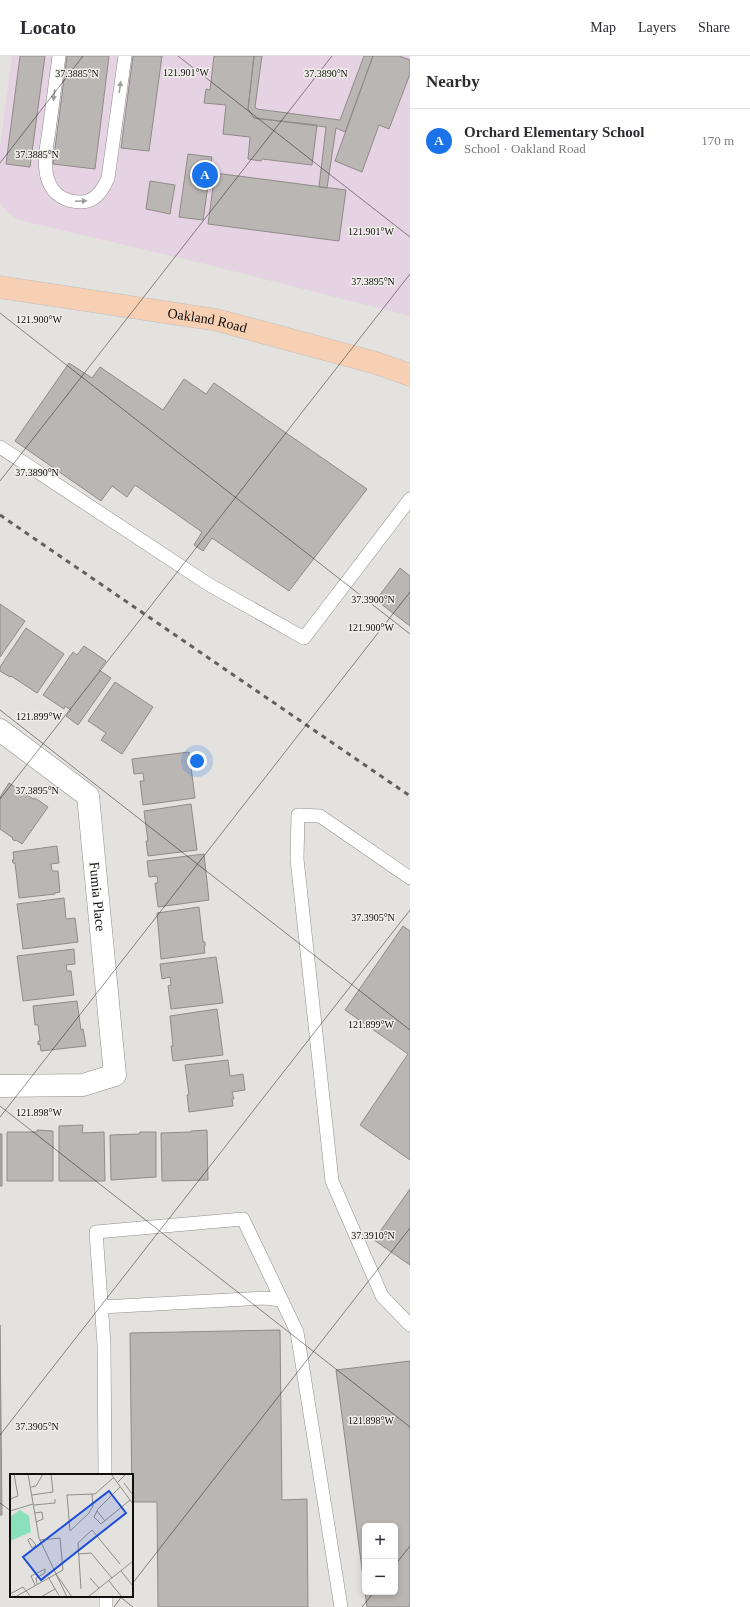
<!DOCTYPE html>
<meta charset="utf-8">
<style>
body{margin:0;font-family:Georgia,serif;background:#f2f2f3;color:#2b2b33}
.controls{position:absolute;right:12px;bottom:12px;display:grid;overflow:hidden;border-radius:6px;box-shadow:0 2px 6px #0003}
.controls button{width:36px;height:36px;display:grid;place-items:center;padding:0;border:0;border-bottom:1px solid #e1e1e2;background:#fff;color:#2b2b33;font:20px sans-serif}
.you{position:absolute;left:197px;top:705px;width:14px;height:14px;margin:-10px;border:3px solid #fff;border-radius:50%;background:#1a73e8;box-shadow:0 0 0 6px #1a73e833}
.badge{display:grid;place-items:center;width:26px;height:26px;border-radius:50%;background:#1a73e8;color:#fff;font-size:13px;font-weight:700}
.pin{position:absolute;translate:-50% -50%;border:2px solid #fff;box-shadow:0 1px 4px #0006}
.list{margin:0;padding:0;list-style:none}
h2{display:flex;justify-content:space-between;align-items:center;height:52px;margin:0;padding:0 16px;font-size:17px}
h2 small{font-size:13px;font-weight:400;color:#7c7c81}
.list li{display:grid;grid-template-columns:26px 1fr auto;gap:12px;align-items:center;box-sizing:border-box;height:64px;padding:0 16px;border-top:1px solid #e1e1e2}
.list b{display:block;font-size:15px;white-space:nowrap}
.list p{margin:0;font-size:13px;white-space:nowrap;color:#7c7c81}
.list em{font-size:13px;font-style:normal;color:#7c7c81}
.map{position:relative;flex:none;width:410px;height:1551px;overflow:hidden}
header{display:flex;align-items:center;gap:24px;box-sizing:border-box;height:56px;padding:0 20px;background:#fff;border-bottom:1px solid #e1e1e2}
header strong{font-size:19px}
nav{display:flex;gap:22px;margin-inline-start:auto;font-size:14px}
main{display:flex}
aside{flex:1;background:#fff}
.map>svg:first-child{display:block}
.education{fill:#e5d2e2}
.building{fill:#bab6b4;stroke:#8f8b89;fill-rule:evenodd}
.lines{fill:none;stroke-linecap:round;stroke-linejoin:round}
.service-casing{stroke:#8f8d89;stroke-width:14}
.minor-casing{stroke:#8f8d89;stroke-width:23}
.primary-casing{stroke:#c0c0c0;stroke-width:23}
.service{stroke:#fff;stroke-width:13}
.minor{stroke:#fff;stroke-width:22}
.primary{stroke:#f7cfb3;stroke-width:22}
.rail{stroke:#61605d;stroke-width:3;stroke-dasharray:5 5;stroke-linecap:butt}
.oneway{fill:#9f9f9e}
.ticks{fill:none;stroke:#0e0e0c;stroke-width:1;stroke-opacity:0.45}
.labels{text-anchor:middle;stroke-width:3;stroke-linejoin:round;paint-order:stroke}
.street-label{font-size:14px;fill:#0e0e0c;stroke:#f1efeb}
.inset-road{fill:none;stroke:#8e8d8a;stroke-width:1}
.view{fill:#1d4ed8;fill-opacity:0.15;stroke:#1d4ed8;stroke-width:2}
.inset-edge{fill:none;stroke:#0e0e0c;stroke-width:2}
.ticks-label{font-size:10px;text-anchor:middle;fill:#0e0e0c;stroke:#f1efeb;stroke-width:3;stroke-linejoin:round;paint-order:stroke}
</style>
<header>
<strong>Locato</strong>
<nav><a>Map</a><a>Layers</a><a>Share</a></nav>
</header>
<main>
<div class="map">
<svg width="410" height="1551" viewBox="0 0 410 1551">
<rect width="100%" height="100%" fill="#e4e2de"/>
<path class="education" d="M 12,0 L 410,0 L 410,260 L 205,208 L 19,164 L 7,156 L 0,147 L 0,92 Z"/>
<path class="building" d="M 20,0 L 45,0 L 30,111 L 6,108 Z
M 67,0 L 109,0 L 95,113 L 53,108 Z
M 133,0 L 162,0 L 149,95 L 121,92 Z
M 214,0 L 254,0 L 248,53 L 254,62 L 317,69 L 312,109 L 262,103 L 261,105 L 248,103 L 250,81 L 223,78 L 226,49 L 204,47 L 206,33 L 210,34 Z
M 254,0 L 262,0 L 255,51 L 257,53 L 340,64 L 364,0 L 373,0 L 345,76 L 336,72 L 327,132 L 319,131 L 326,71 L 254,62 L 248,53 Z
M 373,0 L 399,0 L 410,4 L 410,18 L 389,73 L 379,69 L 362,116 L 335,105 Z
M 188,98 L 212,101 L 203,164 L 179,161 Z
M 215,117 L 346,134 L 339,185 L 208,168 Z
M 150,125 L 175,129 L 170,158 L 146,153 Z
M 69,307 L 92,322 L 100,311 L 163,354 L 184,323 L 206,338 L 214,327 L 367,433 L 289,535 L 212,482 L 203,495 L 194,489 L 202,476 L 135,429 L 127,441 L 112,430 L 101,445 L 15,385 Z
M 400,512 L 410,520 L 410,570 L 376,544 Z
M 0,548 L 25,565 L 0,601 Z
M 26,572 L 64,598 L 37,637 L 11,620 L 10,621 L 0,615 L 0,611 Z
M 84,590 L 106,605 L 99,614 L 111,622 L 78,669 L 66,660 L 71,654 L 65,650 L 64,653 L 43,639 L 73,596 L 77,599 Z
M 115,626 L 153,651 L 122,698 L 101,684 L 106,677 L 88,665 Z
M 189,696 L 195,742 L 143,749 L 140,725 L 144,725 L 143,717 L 134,718 L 132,703 Z
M 9,727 L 33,743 L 35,742 L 48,751 L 22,788 L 16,784 L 15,785 L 12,783 L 13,782 L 0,773 L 0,741 Z
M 191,748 L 197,794 L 148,800 L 146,785 L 148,785 L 144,755 Z
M 57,790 L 59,807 L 51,808 L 52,815 L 58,815 L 60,836 L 55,837 L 55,838 L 19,842 L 15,807 L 13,807 L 12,804 L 14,804 L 13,796 Z
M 204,798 L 209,844 L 158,851 L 155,827 L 158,827 L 157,820 L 149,821 L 147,805 Z
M 64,842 L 66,863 L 75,862 L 78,886 L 23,893 L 17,848 Z
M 199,851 L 203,886 L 205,886 L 205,890 L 204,890 L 205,897 L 161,903 L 157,857 Z
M 403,870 L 410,875 L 410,1104 L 360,1069 L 408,998 L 345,954 Z
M 74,893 L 75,908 L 66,909 L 67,915 L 71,915 L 74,939 L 23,945 L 17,900 Z
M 216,901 L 223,947 L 171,953 L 168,930 L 171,929 L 170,921 L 162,923 L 160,908 Z
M 77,945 L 81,974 L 83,973 L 86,990 L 41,995 L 40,988 L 38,989 L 38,985 L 40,985 L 38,969 L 35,969 L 33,950 Z
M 217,953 L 223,999 L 173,1005 L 171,990 L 173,990 L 170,960 Z
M 228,1004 L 230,1020 L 243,1018 L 245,1034 L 232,1036 L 234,1043 L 232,1043 L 233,1050 L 189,1056 L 187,1039 L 189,1039 L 185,1009 Z
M 83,1069 L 82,1077 L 104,1076 L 105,1125 L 59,1125 L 59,1070 Z
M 37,1074 L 53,1075 L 53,1125 L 7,1125 L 7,1076 L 37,1076 Z
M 207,1074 L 208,1124 L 162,1125 L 161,1077 L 191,1076 L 191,1075 Z
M 140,1076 L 156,1076 L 156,1121 L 111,1124 L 110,1079 L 139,1078 Z
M 0,1078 L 2,1078 L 2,1130 L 0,1130 Z
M 410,1133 L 410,1209 L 374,1184 Z
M 0,1269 L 2,1459 L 0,1459 Z
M 280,1274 L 282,1444 L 307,1443 L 308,1551 L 158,1551 L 157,1446 L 132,1446 L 130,1277 Z
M 410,1305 L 410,1551 L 367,1551 L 336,1314 ZM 365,1470 L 395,1470 L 395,1536 L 365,1536 Z"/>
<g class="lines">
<g class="service-casing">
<path id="service" d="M 59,0 C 56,22 53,44 50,67 C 48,85 42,106 48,124 C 53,139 66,146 81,146 C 95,146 103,134 108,122 L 125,0
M 0,391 L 208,528 L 304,582 L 410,443
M 410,822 L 320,760 L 298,759 L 297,803 L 332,1125 L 382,1240 L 410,1269
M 102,1251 L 265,1242 L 281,1244
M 105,1419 L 104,1288 L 96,1176 L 243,1163 L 297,1276 L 341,1551
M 106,1540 L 106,1551"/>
</g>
<g class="minor-casing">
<g id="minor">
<path id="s1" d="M 0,674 L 88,740 L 115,1019 L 83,1029 L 0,1030"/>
</g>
</g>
<g class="primary-casing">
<g id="primary">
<path id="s2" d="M 0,231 L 217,264 L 376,307 L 410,319"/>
</g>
</g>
<use href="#service" class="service"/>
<use href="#minor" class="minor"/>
<use href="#primary" class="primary"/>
<path class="rail" d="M 0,459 L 410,740"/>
</g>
<defs><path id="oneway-solid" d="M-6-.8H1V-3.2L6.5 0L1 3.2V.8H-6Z"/></defs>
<g class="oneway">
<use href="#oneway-solid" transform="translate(120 31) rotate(-82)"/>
<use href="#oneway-solid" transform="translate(54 39) rotate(97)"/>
<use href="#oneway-solid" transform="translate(81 145) rotate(-3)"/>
</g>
<path class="ticks" d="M 178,0 L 410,181M 0,107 L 83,0M 0,257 L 410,578M 0,425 L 332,0M 0,654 L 410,974M 0,743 L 410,218M 0,1050 L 410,1371M 0,1061 L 410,536M 0,1379 L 410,854M 0,1447 L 11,1455M 395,1509 L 410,1490M 132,1528 L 410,1172M 119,1540 L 133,1551M 114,1551 L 122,1540M 362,1551 L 374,1536"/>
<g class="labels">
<g class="street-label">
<text dy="5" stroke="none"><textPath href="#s2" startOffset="210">Oakland Road</textPath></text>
<text dy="5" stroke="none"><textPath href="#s1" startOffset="211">Fumia Place</textPath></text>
</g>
</g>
<g transform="translate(10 1418)">
<rect width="123" height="123" fill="#e4e2de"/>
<path d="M 10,36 L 19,42 L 21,58 L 0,67 L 0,43 Z" fill="#88e1b8"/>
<path class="inset-road" d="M 18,0 L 29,64 L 46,100 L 62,123M 101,0 L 123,30M 107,9 L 116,0M 114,9 L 123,21M 21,13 L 26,12 L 33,0M 110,13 L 88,35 L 84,43 L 91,50 L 120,26M 82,20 L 83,32 L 79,39 L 60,57 L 57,21 L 85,20 L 103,4M 22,21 L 43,18 L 41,0M 0,25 L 8,22 L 4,0M 24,31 L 45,29 L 45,25M 0,37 L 23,30M 87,37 L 95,47M 25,39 L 32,38 L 33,45 L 26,48M 20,64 L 26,71 L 22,74 L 18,66 ZM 68,80 L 81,79 L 102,104M 111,97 L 123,112M 46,100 L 57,123M 38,103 L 50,123M 80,104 L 89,114M 99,107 L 112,123M 25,111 L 21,102 L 35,95 L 35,99 L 26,104 L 27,110M 71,115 L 68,69 L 82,56 L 110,90M 0,120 L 13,113 L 21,123M 5,123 L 53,96 L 50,64 L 30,66M 31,123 L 45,115M 78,123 L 123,87"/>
<path class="view" d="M 99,17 L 116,39 L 31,106 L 13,83 Z"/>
<rect width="123" height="123" class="inset-edge"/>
</g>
<g class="ticks-label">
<text x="186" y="20">121.901°W</text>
<text x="77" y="21">37.3885°N</text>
<text x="326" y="21">37.3890°N</text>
<text x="37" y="102">37.3885°N</text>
<text x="371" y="179">121.901°W</text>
<text x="373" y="229">37.3895°N</text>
<text x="39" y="267">121.900°W</text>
<text x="37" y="420">37.3890°N</text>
<text x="373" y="547">37.3900°N</text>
<text x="371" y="575">121.900°W</text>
<text x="39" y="664">121.899°W</text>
<text x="37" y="738">37.3895°N</text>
<text x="373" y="865">37.3905°N</text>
<text x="371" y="972">121.899°W</text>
<text x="39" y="1060">121.898°W</text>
<text x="373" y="1183">37.3910°N</text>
<text x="371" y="1368">121.898°W</text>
<text x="37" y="1374">37.3905°N</text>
</g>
</svg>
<div class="controls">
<button>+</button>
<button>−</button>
</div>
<div class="you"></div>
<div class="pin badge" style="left:205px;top:119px">A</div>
</div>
<aside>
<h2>Nearby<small></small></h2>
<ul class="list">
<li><span class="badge">A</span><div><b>Orchard Elementary School</b><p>School · Oakland Road</p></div><em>170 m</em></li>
</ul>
</aside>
</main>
